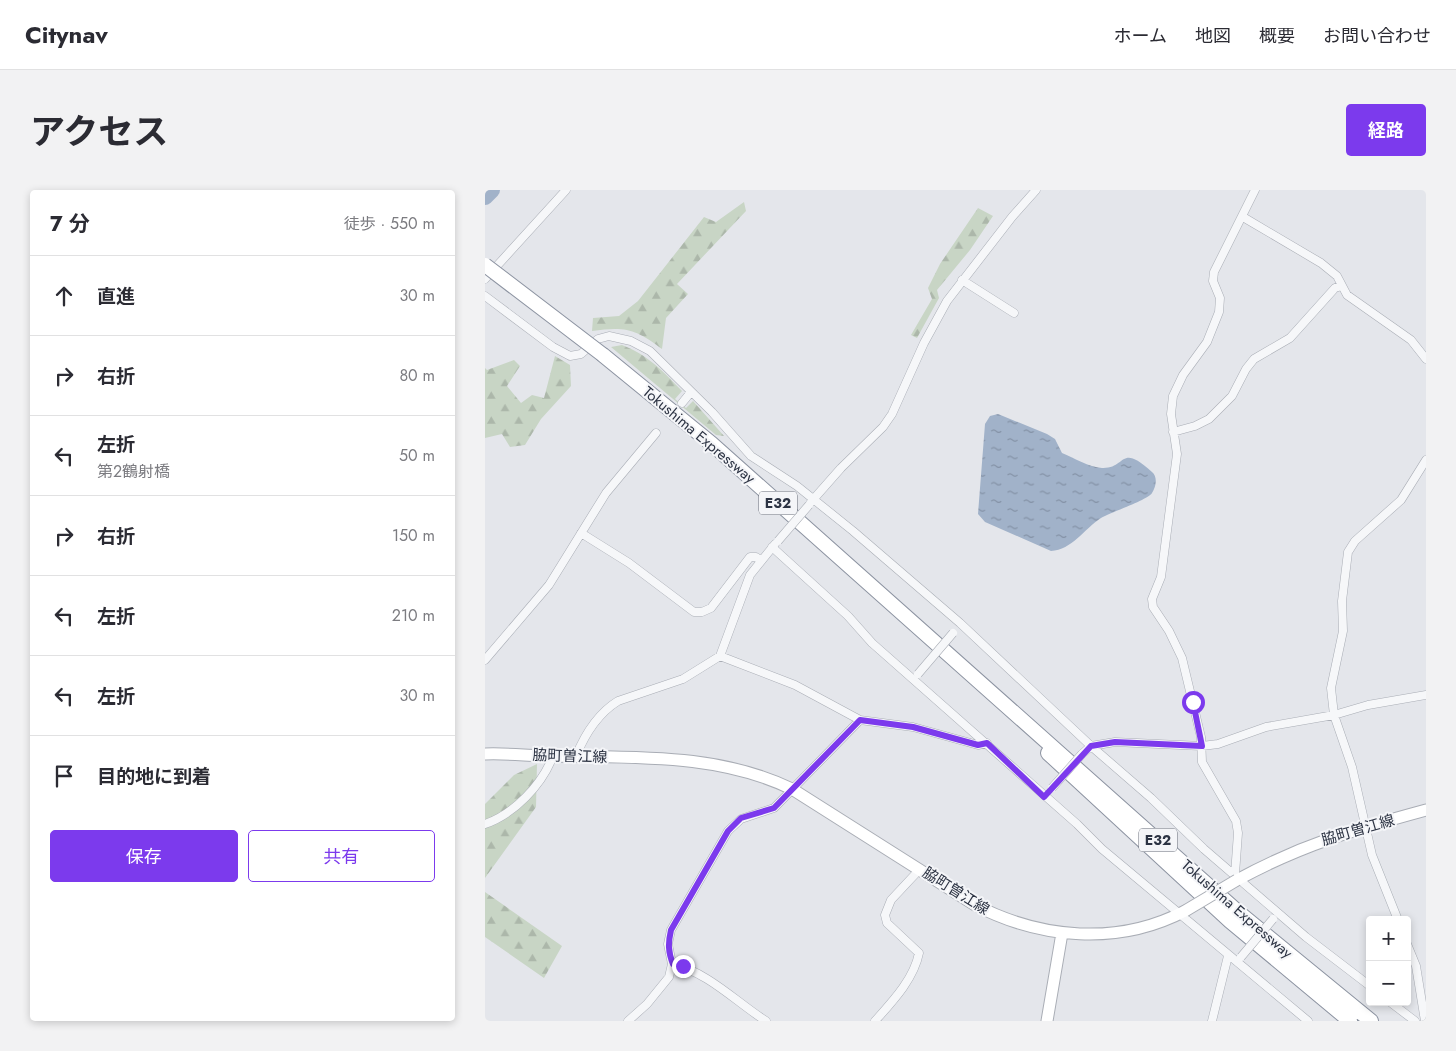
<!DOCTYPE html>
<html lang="ja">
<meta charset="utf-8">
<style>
body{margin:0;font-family:Jost,"Noto Sans JP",sans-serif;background:#f2f2f3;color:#2b2b33}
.controls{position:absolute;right:15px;bottom:15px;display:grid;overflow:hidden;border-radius:5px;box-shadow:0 2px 8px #0003}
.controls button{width:45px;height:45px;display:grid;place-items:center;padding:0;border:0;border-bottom:1px solid #e1e1e2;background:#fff;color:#2b2b33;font:25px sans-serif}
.stop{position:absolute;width:15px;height:15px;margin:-11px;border:4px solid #7c3aed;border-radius:50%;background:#fff}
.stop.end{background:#7c3aed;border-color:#fff;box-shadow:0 1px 5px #0008}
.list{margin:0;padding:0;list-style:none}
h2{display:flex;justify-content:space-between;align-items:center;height:65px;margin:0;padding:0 20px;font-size:21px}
h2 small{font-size:16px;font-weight:400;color:#7c7c81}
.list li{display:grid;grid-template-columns:32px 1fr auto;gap:15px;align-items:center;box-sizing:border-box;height:80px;padding:0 20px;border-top:1px solid #e1e1e2}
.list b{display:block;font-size:19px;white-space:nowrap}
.list p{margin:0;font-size:16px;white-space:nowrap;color:#7c7c81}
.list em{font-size:16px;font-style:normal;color:#7c7c81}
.actions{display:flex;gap:10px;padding:15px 20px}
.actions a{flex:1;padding:11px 0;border:1px solid #7c3aed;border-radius:5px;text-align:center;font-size:18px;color:#7c3aed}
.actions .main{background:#7c3aed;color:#fff}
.icon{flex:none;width:28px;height:28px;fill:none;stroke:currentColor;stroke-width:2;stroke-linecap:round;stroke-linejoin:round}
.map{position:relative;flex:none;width:941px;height:831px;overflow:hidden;border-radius:5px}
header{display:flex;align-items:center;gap:30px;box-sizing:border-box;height:70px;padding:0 25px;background:#fff;border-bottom:1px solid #e1e1e2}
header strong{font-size:24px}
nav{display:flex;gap:28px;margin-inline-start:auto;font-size:18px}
.intro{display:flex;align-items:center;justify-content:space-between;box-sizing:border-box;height:120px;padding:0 30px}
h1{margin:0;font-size:35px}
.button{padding:12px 22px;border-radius:5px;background:#7c3aed;color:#fff;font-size:18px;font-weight:700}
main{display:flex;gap:30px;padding:0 30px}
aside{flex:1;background:#fff;border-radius:5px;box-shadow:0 2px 8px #0003}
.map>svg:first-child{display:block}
.forest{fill:url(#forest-firs)}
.water{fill:url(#water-ripples)}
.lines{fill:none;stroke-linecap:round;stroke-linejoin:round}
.river{stroke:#a1b2c9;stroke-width:16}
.street-casing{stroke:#a9adb5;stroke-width:9}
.secondary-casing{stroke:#a9adb5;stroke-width:13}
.highway-casing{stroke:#8c93a1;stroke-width:16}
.street{stroke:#f6f7f9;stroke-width:8}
.secondary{stroke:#fff;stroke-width:11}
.highway{stroke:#fff;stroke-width:14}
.street-bridge-casing{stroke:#a9adb5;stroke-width:9;stroke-linecap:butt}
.secondary-bridge-casing{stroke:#a9adb5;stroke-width:13;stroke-linecap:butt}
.highway-bridge-casing{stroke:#8c93a1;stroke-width:16;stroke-linecap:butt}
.street-bridge{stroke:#f6f7f9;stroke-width:8}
.secondary-bridge{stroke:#fff;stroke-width:11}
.highway-bridge{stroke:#fff;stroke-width:14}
.route{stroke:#7c3aed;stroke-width:6}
.labels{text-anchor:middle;stroke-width:4;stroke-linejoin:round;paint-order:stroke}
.shield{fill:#f4f5f8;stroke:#686d79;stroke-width:1}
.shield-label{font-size:14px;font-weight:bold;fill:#2c3343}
.street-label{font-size:15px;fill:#2c3343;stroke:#f4f5f8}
</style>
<header>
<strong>Citynav</strong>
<nav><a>ホーム</a><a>地図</a><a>概要</a><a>お問い合わせ</a></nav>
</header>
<div class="intro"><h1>アクセス</h1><a class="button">経路</a></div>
<main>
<aside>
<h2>7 分<small>徒歩 · 550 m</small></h2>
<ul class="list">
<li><svg class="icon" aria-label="ahead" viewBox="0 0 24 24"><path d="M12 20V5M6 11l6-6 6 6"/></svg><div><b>直進</b></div><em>30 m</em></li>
<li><svg class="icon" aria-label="right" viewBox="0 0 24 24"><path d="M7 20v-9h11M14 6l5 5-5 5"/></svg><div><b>右折</b></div><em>80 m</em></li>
<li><svg class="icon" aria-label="left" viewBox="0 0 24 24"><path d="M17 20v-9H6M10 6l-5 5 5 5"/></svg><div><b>左折</b><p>第2鶴射橋</p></div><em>50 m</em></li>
<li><svg class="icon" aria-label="right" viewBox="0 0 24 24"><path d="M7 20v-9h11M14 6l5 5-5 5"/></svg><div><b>右折</b></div><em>150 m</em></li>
<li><svg class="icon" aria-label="left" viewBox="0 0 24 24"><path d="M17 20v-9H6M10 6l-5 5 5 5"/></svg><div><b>左折</b></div><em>210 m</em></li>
<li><svg class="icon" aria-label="left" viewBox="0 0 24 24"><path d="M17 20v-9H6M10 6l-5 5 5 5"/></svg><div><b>左折</b></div><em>30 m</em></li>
<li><svg class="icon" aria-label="arrive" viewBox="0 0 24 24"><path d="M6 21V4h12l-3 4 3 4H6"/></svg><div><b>目的地に到着</b></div></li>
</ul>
<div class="actions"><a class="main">保存</a><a>共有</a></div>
</aside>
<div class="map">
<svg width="941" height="831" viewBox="0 0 941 831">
<defs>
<pattern id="forest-firs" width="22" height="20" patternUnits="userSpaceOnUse" patternTransform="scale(1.25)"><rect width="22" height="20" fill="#c8d5c5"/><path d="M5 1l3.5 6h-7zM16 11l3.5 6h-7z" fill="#acb7aa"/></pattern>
<pattern id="water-ripples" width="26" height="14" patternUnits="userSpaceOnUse" patternTransform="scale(1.25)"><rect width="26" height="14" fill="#a1b2c9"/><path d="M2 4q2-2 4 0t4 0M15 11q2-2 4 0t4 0" fill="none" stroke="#8391a5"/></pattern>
</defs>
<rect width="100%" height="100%" fill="#e4e6eb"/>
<path class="forest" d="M 259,12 L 261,21 L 192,94 L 203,104 L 181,128 L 177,159 C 151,139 140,136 107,141 L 108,128 L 134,126 L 153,111 L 219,27 L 231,32 Z
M 493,18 L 508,26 L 485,60 L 452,100 L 454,108 L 432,148 L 426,145 L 447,109 L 443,98 L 455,74 Z
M 137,155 C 163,165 178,181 197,201 L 190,209 L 201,218 L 208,211 L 239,246 L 231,245 L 126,157 Z
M 70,166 L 85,175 L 86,196 L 56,229 L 40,255 L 25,257 L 17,244 L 0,248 L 0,178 L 2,180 L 29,170 L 35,176 L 22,196 L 36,213 L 47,205 L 59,208 Z
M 52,574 L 51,617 L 0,688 L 0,614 L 29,585 Z
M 0,702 L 77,756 L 59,788 L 0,747 Z"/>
<path class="water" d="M 513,224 L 562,244 L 570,249 L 577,263 C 589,268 604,277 617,278 C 642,279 634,252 667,282 C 673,287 671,297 667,303 C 663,310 626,322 616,328 C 599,339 587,360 566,361 L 500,332 L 493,324 L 500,234 L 505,226 Z"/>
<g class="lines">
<path class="river" d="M 0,7 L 7,0"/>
<g class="street-casing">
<path id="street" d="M 758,27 L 836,73 L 852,86 L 862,105 L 926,150 L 941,169
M 0,89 L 81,0
M 477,90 L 529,123
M 0,106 L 68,157 L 85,166 L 96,164 L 113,149 L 124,146 L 146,151 L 165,161 L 227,222 L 266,266 L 312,296 L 368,341 L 475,433 L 606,556 L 666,608 L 719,659 L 821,747 L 885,796
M 197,213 L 206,202
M 688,242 L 710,236 L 724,229 L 747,206 L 761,179 L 769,169 L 805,148 L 850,98 L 856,96
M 326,312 L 356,278 L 398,237 L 407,224 L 439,153 L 462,111 L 527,27 L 551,0
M 96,343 L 144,373 L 209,422 L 217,422 L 226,418 L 265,367 L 271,367 L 275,370
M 287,357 L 363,426 L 387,453 L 592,634 L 617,659 L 823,831
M 235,466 L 310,495 L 375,530 L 428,537 L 493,555 L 502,553
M 0,470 L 64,395 L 121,303 L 171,243
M 597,564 L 606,556 L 630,552 L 717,556 L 733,554 L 781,537 L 849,525 L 883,515 L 941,505
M 91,566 C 100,544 112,524 133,511 L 198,489 L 235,466 L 265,385 L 290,354
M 0,634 C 29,624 57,595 68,566
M 750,684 L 753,643 L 751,631 L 717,572 L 716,547 L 697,468 L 684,441 L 668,417 L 667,409 L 676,387 L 692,264 L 686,224 L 688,206 L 698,185 L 722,152 L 734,122 L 735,108 L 728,91 L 729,82 L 770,0
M 913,730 L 887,665 L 867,577 L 849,525 L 846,498 L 858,441 L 857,411 L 863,362 L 870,351 L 916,310 L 941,270
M 922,754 L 931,776 L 940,831
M 187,774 C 223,782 251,812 281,831
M 905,812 L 930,831
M 143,831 L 162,814 L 184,787 L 187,774 L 183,754 L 186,740 L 243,641 L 256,629 L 289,618 L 375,530
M 390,831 C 407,812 429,789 434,763 L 402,733 L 400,725 L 406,710 L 435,679
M 727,831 L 743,766"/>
</g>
<g class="secondary-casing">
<path id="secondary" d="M 0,564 C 23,563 45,566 68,566 C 149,568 233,563 307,599 L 490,715 C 556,749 633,756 700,721
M 752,690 C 816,655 871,639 941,620
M 562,831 L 577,743"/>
</g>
<g class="highway-casing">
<path id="highway" d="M 118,165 L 227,254 L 753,722 L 886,831
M 563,563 L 745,731 L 865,831"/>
</g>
<use href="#street" class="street"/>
<use href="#secondary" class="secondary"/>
<use href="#highway" class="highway"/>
<g class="street-bridge-casing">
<path id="street-bridge" d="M 293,351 L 324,315
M 433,484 L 468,443
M 567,598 L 597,564
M 756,767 L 788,729"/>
</g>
<g class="secondary-bridge-casing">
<path id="secondary-bridge" d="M 700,721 L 752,690"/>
</g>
<g class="highway-bridge-casing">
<path id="highway-bridge" d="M 0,75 L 118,165"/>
</g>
<use href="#street-bridge" class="street-bridge"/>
<use href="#secondary-bridge" class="secondary-bridge"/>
<use href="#highway-bridge" class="highway-bridge"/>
</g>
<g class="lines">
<path class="route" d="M 198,776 L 188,774 C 183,762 183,753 186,740 L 243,641 L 256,628 L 289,618 L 375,530 L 428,537 L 493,555 L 502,553 L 559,607 L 606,556 L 630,552 L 717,556 L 708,512"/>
</g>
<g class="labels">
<g class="shield">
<rect x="274" y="301.5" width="38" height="23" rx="4"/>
<rect x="654" y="638.5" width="38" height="23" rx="4"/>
</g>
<g class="shield-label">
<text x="293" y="318">E32</text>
<text x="673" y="655">E32</text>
</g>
<g class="street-label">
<text transform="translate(214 245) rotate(40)" y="5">Tokushima Expressway</text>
<text transform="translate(85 566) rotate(2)" y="5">脇町曽江線</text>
<text transform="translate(873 640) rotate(-16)" y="5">脇町曽江線</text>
<text transform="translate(471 701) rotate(32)" y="5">脇町曽江線</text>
<text transform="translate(752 719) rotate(41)" y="5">Tokushima Expressway</text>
</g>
</g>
</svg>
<div class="controls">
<button>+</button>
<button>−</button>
</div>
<div class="stop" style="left:708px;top:512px"></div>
<div class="stop end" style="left:198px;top:776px"></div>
</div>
</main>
